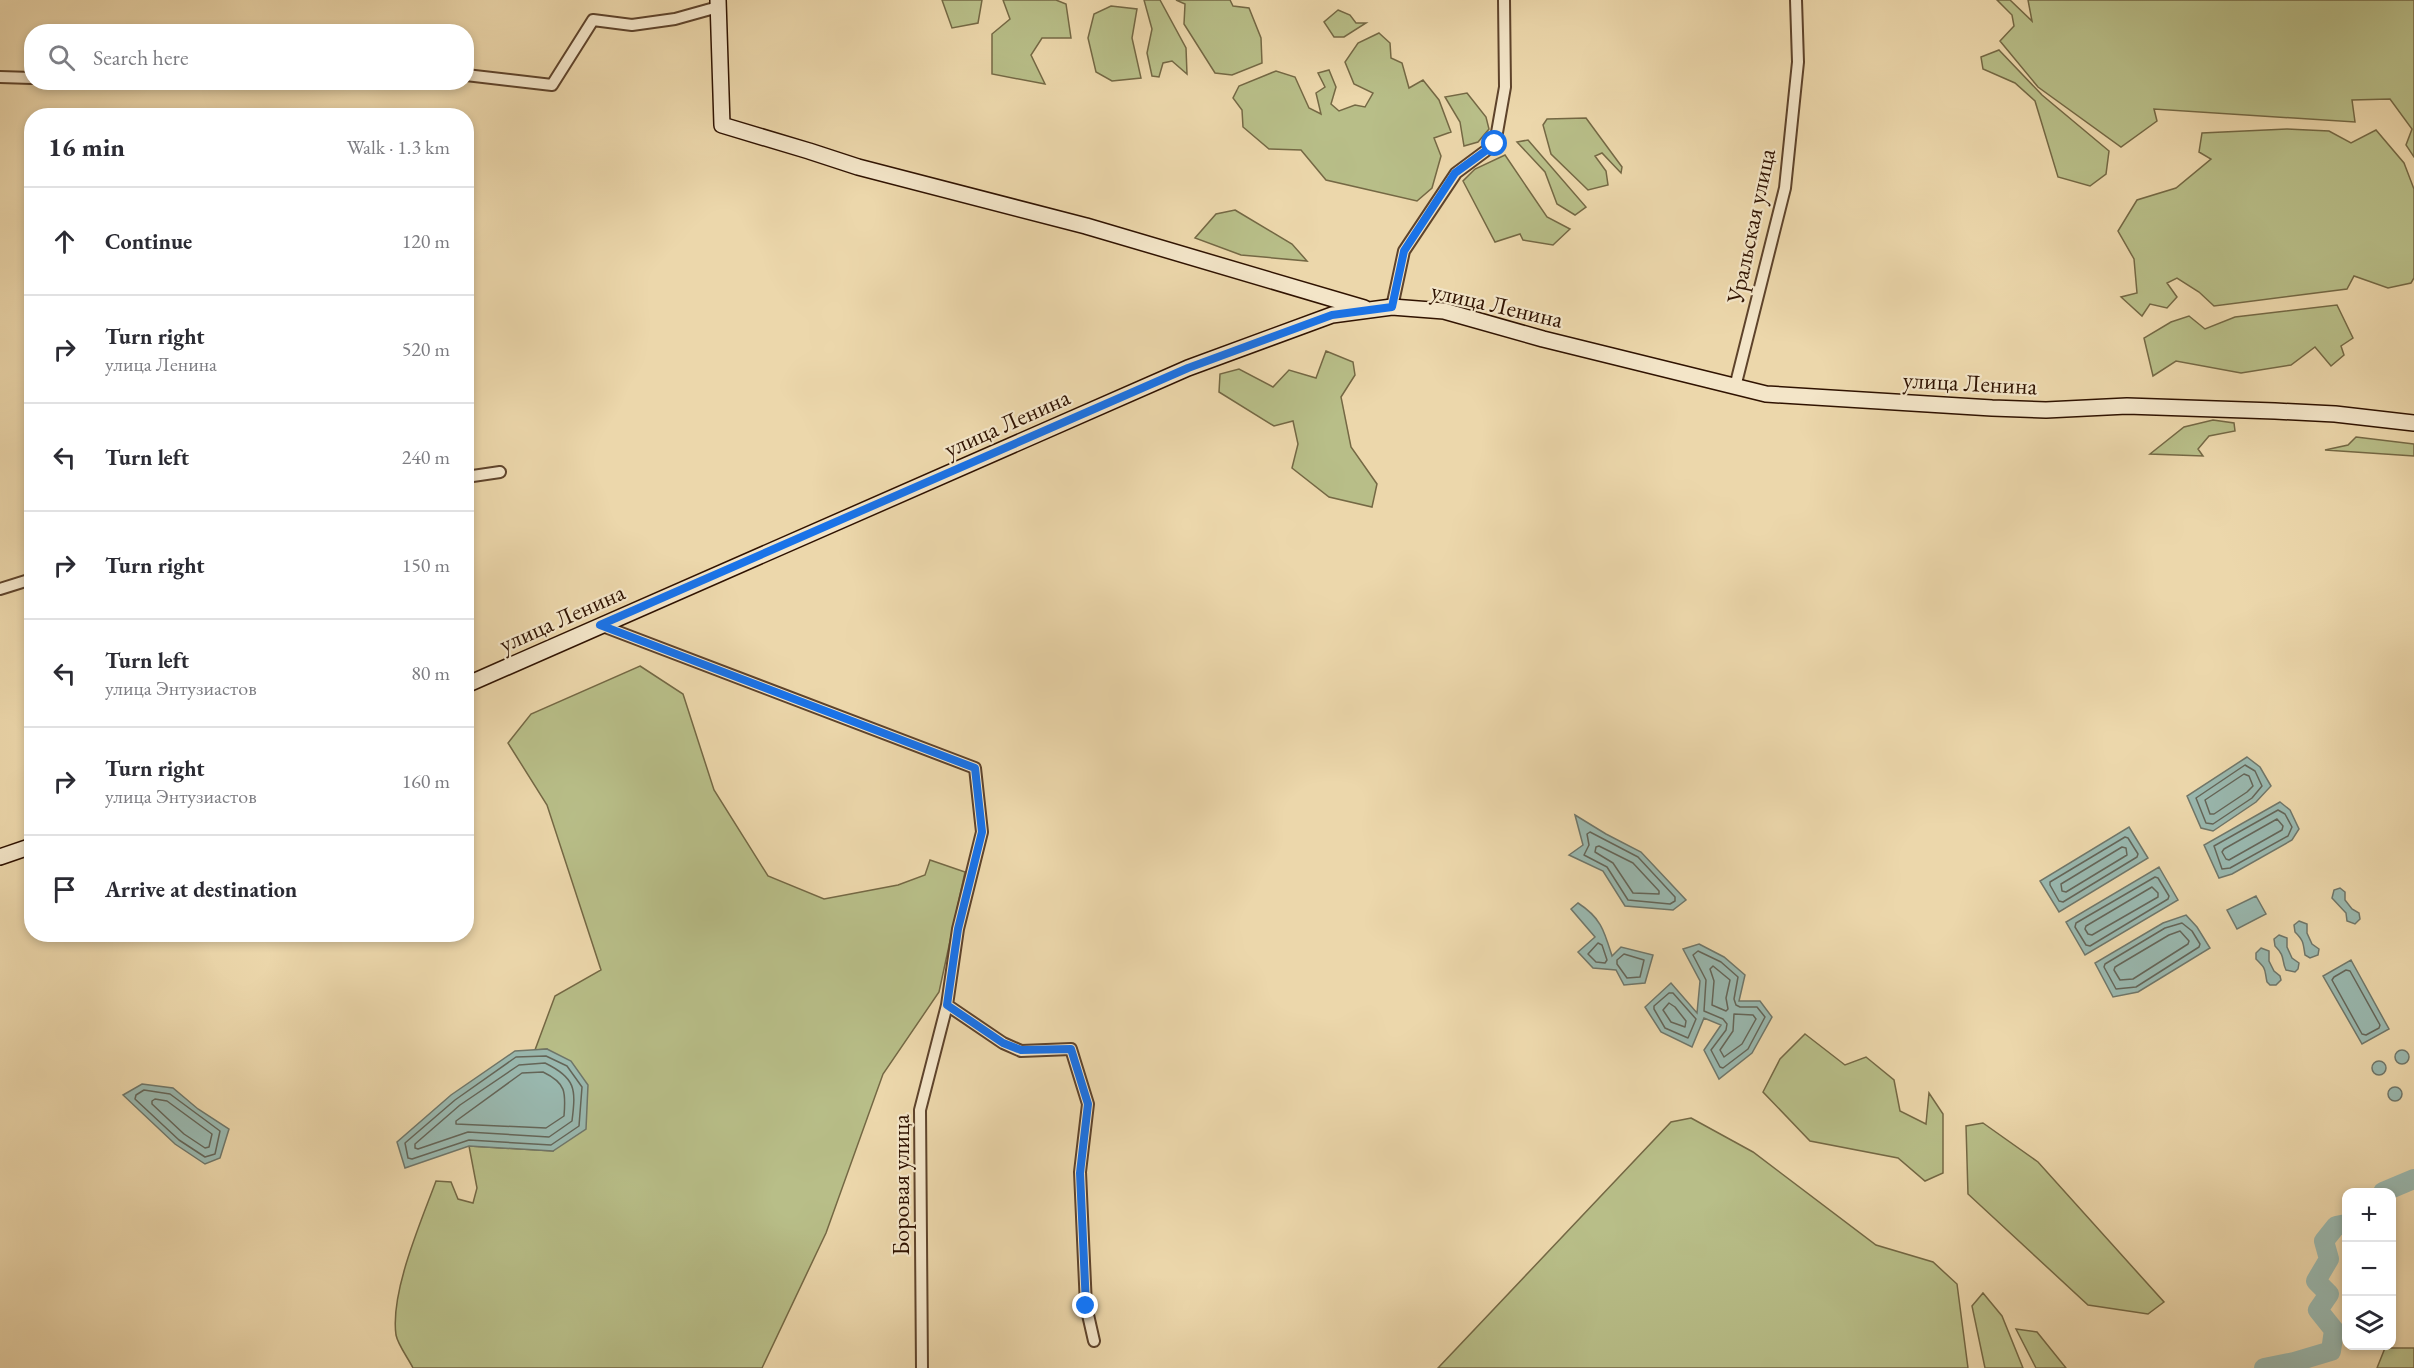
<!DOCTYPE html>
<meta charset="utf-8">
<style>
body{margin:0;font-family:"EB Garamond",serif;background:#f7f7f7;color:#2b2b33}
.controls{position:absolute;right:18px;bottom:18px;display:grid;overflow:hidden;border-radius:12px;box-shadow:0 3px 9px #0003}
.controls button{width:54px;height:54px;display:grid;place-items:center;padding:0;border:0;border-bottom:2px solid #e1e1e2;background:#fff;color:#2b2b33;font:30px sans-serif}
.stop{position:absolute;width:18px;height:18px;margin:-14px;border:4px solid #1a73e8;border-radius:50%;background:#fff}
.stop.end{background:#1a73e8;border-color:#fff;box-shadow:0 2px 6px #0008}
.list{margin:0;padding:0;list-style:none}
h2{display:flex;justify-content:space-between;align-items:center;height:78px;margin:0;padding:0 24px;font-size:26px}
h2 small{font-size:20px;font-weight:400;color:#7c7c81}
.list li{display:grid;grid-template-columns:39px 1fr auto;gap:18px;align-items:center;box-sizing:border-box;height:108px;padding:0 24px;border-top:2px solid #e1e1e2}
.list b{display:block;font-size:22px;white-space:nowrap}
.list p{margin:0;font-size:20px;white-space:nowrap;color:#7c7c81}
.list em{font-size:20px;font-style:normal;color:#7c7c81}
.icon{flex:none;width:33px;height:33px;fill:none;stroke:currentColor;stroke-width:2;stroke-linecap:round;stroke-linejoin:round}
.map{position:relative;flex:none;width:2414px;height:1368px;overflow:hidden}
.search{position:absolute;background:#fff;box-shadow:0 3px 9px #0003;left:24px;top:24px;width:450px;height:66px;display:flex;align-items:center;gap:15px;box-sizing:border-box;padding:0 21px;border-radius:24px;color:#7c7c81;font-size:22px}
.panel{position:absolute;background:#fff;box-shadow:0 3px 9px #0003;left:24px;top:108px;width:450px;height:834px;border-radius:24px}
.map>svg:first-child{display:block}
.green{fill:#b8be88;stroke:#746844;stroke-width:1.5}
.water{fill:#99b8af;stroke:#6f7669;stroke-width:1.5}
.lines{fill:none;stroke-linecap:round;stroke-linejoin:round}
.shore{stroke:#646558;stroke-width:1.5}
.river{stroke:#99b8af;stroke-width:20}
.street-casing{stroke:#5e432b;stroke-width:14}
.secondary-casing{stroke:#2f1200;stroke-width:18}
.street{stroke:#f3e5c8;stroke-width:10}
.secondary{stroke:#f3e5c8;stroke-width:15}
.route{stroke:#1a73e8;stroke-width:8}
.labels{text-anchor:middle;stroke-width:4.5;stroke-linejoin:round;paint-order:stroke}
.street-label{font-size:24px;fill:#2f1200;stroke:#f3e5c8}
</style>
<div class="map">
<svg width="2414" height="1368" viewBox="0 0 2414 1368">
<rect width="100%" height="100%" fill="#ecd7ab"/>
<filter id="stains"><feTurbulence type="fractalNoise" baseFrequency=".00333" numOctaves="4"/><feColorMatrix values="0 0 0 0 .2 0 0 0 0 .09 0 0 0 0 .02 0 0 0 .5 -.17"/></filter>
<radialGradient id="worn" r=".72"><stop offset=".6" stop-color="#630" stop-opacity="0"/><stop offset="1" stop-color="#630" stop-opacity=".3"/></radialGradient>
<path class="green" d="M 942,0 L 982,0 L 978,23 L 952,28 Z
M 1003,0 L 1056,0 L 1066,4 L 1071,38 L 1042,38 L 1031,55 L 1045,84 L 992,74 L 992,34 L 1010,19 Z
M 1144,0 L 1160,0 L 1186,48 L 1187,74 L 1172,61 L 1163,63 L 1159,77 L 1152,76 L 1147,53 L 1152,29 Z
M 1176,0 L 1230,0 L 1233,6 L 1249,8 L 1261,38 L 1262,63 L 1232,75 L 1215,73 L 1184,24 L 1185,4 Z
M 1997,0 L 2010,0 L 2032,21 L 2028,0 L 2414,0 L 2414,157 L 2406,145 L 2412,129 L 2390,99 L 2352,100 L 2355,122 L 2154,109 L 2157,121 L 2121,147 L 2038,87 L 2000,41 L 2014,26 L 2012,15 Z
M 1111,6 L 1137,9 L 1132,38 L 1141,78 L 1112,81 L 1096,72 L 1088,38 L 1094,14 Z
M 1338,10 L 1350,15 L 1356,23 L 1366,23 L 1344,37 L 1334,37 L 1324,22 Z
M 1379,33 L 1390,43 L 1391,58 L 1402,63 L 1409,88 L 1423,80 L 1439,100 L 1451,132 L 1434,138 L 1441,156 L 1432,188 L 1417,201 L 1326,180 L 1301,150 L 1269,149 L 1243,127 L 1242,110 L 1233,98 L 1239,86 L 1276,71 L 1295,77 L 1309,108 L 1321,114 L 1316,93 L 1325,87 L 1318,73 L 1329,70 L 1336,87 L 1331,104 L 1339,111 L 1355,105 L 1365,107 L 1373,93 L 1354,84 L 1345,62 L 1358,43 Z
M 1999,50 L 2042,95 L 2109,151 L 2106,174 L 2090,186 L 2058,177 L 2035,101 L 2015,83 L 1983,69 L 1981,57 Z
M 1467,93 L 1486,117 L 1489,129 L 1478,142 L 1464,146 L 1460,122 L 1445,97 Z
M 1586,118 L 1622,167 L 1621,173 L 1602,153 L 1595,156 L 1606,171 L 1608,185 L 1588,190 L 1551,154 L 1543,125 L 1547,119 Z
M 2287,129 L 2329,131 L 2351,143 L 2376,130 L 2404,163 L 2414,189 L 2414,278 L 2411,283 L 2388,288 L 2354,276 L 2347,289 L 2214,306 L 2199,292 L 2177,278 L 2167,283 L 2177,297 L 2167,308 L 2150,304 L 2142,316 L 2121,297 L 2137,293 L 2134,259 L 2118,231 L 2137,200 L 2176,188 L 2211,159 L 2199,152 L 2202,133 Z
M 1528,140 L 1586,207 L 1575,215 L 1557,204 L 1545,172 L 1517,142 Z
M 1505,155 L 1547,217 L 1570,229 L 1553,245 L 1523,240 L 1520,234 L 1495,242 L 1463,181 L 1475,169 Z
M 1235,210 L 1292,244 L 1307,261 L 1241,255 L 1195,238 L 1216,214 Z
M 2337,305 L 2353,338 L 2341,346 L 2344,355 L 2331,366 L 2315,347 L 2291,365 L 2241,373 L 2176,361 L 2153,376 L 2144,338 L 2171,322 L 2189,316 L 2205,329 L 2235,317 Z
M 1326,351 L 1353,362 L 1355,375 L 1341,397 L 1351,447 L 1377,484 L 1372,507 L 1329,497 L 1292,468 L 1298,444 L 1293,421 L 1274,426 L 1219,392 L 1220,374 L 1239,369 L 1273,387 L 1289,370 L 1316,378 Z
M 2213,420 L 2234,423 L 2235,431 L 2209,436 L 2198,449 L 2203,456 L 2150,454 L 2184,427 Z
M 2356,437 L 2414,444 L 2414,456 L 2325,450 L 2348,445 Z
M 640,666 L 683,694 L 714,790 L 768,876 L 824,899 L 898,885 L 925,875 L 930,860 L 965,872 L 939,992 L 883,1074 L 826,1233 L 762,1368 L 413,1368 C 408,1358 398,1345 396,1335 C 390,1292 421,1222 436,1181 L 451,1182 L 458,1199 L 473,1203 L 477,1188 L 469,1146 L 553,1151 L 547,1049 L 535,1050 L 555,996 L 601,970 L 547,805 L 508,743 L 531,714 Z
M 1805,1034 L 1845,1065 L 1866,1057 L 1894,1080 L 1900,1111 L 1926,1124 L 1929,1093 L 1943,1114 L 1943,1173 L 1925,1181 L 1898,1158 L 1810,1141 L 1763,1092 L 1780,1059 Z
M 1691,1118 L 1753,1152 L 1876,1245 L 1933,1262 L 1957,1284 L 1968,1368 L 1438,1368 L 1671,1122 Z
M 1983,1123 L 2038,1162 L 2164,1302 L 2148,1314 L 2088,1305 L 1968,1194 L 1966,1126 Z
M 1983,1293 L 2002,1316 L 2023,1368 L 1985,1368 L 1972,1306 Z
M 2016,1329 L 2037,1332 L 2066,1368 L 2036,1368 Z
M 2385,1348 L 2414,1348 L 2414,1368 L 2377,1368 Z"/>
<path class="water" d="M 2247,757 L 2260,767 L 2271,786 L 2256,802 L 2213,831 L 2201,828 L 2187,796 Z
M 2280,802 L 2290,810 L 2299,829 L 2292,840 L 2232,874 L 2219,878 L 2204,845 Z
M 1575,815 L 1606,834 L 1641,852 L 1686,900 L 1673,910 L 1625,906 L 1603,871 L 1569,855 L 1583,845 Z
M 2129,827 L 2148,858 L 2059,912 L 2040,881 Z
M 2159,867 L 2178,900 L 2085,955 L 2066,922 Z
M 2340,888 L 2345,892 L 2345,900 L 2352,909 L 2359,913 L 2360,919 L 2355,924 L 2347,921 L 2346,913 L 2332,898 L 2334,890 Z
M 2256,896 L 2266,914 L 2237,929 L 2227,910 Z
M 1578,903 C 1601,918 1604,930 1612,956 L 1621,947 L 1653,955 L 1645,983 L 1624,985 L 1616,970 L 1593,968 L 1578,952 L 1595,937 L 1571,909 Z
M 2186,915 L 2197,927 L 2210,948 L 2138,992 L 2113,997 L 2095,963 L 2163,923 Z
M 2299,921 L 2307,924 L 2307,933 L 2312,944 L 2319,949 L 2318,955 L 2310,958 L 2305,955 C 2303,943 2304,941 2295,932 L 2294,925 Z
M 2279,935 L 2287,938 L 2287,947 L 2292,958 L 2299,963 L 2298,969 L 2295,972 L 2286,970 C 2281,960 2286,957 2275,946 L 2274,939 Z
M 1699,944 L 1724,957 L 1745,975 L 1739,1001 L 1760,1001 L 1772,1017 L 1752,1053 L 1719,1079 L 1704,1050 L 1721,1025 L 1704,1018 L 1692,1047 L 1661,1032 L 1645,1007 L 1671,983 L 1697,1013 L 1700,981 L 1683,949 Z
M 2261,948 L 2269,951 L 2269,961 L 2274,971 L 2280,976 L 2281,980 L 2276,985 L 2270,985 L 2267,982 C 2264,968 2267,970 2256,959 L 2256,953 Z
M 2351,960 L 2389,1029 L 2362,1044 L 2323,976 Z
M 547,1049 L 571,1061 L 588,1085 L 586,1129 L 553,1151 L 469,1146 L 405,1168 L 397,1142 L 451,1095 L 515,1051 Z
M2395 1057a7 7 0 1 1 14 0a7 7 0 1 1-14 0Z
M2372 1068a7 7 0 1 1 14 0a7 7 0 1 1-14 0Z
M 142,1084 L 173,1088 L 198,1109 L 229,1129 L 220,1158 L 205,1164 L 175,1144 L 123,1095 Z
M2388 1094a7 7 0 1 1 14 0a7 7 0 1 1-14 0Z"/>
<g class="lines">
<path class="shore" d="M 2245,765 L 2255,771 L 2262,786 L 2252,798 L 2213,824 L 2206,823 L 2196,798 Z
M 2244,774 L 2249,776 L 2253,786 L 2247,792 L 2214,814 L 2210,814 L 2205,800 Z
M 2278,810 L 2285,814 L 2292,827 L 2288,836 L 2230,868 L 2222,869 L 2214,846 Z
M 2277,819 L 2283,826 L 2282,830 L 2229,860 L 2226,859 L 2222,852 L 2224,849 Z
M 1590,832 L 1638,857 L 1675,897 L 1675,901 L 1670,904 L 1628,900 L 1607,867 L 1584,855 L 1589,845 L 1587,834 Z
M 2125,837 L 2128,838 L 2138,854 L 2137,857 L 2063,902 L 2059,901 L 2050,885 L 2050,882 Z
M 1599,846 L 1633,863 L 1659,891 L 1659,894 L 1633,893 L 1613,863 L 1595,852 L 1596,847 Z
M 2122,847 L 2126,848 L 2127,855 L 2066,892 L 2062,891 L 2061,884 Z
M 2155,877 L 2158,878 L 2169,896 L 2168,899 L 2090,946 L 2086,945 L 2075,927 L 2076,923 Z
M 2152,887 L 2158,893 L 2158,897 L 2092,935 L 2088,934 L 2085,929 L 2086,926 Z
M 2182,923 L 2192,931 L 2200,944 L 2199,947 L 2136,987 L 2116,989 L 2104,967 L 2105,964 L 2165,928 Z
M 2180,931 L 2189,941 L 2188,944 L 2133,979 L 2120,980 L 2114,970 L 2115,967 L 2169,935 Z
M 1598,943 L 1602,945 L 1607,960 L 1605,963 L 1596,962 L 1588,954 Z
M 1698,951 L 1721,962 L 1738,977 L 1734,999 L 1736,1005 L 1740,1007 L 1757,1007 L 1765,1017 L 1748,1049 L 1723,1068 L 1720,1067 L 1711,1050 L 1726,1030 L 1727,1024 L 1723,1019 L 1704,1011 L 1706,980 L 1693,955 Z
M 1624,954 L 1644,960 L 1640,977 L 1627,978 L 1617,964 L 1617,960 Z
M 1713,966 L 1730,980 L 1726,998 L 1728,1009 L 1726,1011 L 1712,1005 L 1714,981 L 1710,969 Z
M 2346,970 L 2350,971 L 2380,1025 L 2379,1028 L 2366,1035 L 2362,1034 L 2332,980 L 2334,977 Z
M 1669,993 L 1673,993 L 1696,1019 L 1688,1038 L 1665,1028 L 1654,1009 L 1654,1006 Z
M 1669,1003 L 1675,1007 L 1686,1021 L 1685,1027 L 1671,1022 L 1663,1010 Z
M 1734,1014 L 1753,1015 L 1756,1019 L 1742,1044 L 1724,1057 L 1720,1050 L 1733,1031 Z
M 546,1056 L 567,1066 L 582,1087 L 579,1126 L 551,1145 L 469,1140 L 412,1159 L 408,1158 L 405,1143 L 455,1100 L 516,1057 Z
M 545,1063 C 576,1078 576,1089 572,1121 L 549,1137 L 468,1132 L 418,1149 L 415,1148 L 415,1144 L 460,1105 L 519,1065 Z
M 543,1072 C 566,1083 566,1092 564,1116 L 546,1128 L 456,1124 L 456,1121 L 522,1073 Z
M 144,1090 L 170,1094 L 220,1131 L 215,1154 L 205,1157 L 179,1140 L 135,1099 L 136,1095 Z
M 155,1099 L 167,1101 L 212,1134 L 209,1147 L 205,1148 L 184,1134 L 152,1104 L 152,1101 Z"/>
<path class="river" d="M 2383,1192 L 2414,1179
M 2264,1368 L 2294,1362 L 2331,1351 L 2334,1330 L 2318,1310 L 2329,1294 L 2316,1281 L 2329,1259 L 2324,1241 L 2336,1226 L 2346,1224"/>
<g class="street-casing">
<path id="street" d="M 466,75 L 552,85 L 593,20 L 632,25 L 675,19 L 718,7
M 0,77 L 32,78
M 1392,307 L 1404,251 L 1456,173 L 1495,144 L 1505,87 L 1504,0
M 1735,387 L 1785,188 L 1798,62 L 1796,0
M 466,477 L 500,472
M 0,589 L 32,579
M 600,625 L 975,768 L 982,832 L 958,929 L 947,1005 L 920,1110 L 922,1368
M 947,1005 L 1003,1043 L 1021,1051 L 1071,1049 L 1088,1104 L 1080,1172 L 1086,1306 L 1094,1341"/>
</g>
<g class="secondary-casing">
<path id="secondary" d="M 718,0 L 722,125 L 809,151 L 858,167 L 1086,226 L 1364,308
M 466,685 L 1188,368 L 1332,315 L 1392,307 L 1444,311 L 1543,339 L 1766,394 L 1992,408 L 2046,410 L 2127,406 L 2275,411 L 2335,414 L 2414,423
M 0,857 L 32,846"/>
</g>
<use href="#street" class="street"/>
<use href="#secondary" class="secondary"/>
</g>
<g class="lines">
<path class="route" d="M 1086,1306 L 1080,1173 L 1088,1104 L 1071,1049 L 1021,1050 L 1003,1043 L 947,1005 L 958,929 L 982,832 L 975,768 L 600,625 L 1188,368 L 1332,315 L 1392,307 L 1404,251 L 1455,173 L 1495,144"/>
</g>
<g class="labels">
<g class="street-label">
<text transform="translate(1751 226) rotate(-78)" y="8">Уральская улица</text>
<text transform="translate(1497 305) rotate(13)" y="8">улица Ленина</text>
<text transform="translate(1970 383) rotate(3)" y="8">улица Ленина</text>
<text transform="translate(1007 423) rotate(-24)" y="8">улица Ленина</text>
<text transform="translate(562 618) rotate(-24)" y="8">улица Ленина</text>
<text transform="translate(901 1185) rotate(-90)" y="8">Боровая улица</text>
</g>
</g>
<rect width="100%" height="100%" filter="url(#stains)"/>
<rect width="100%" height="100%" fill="url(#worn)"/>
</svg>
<div class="controls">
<button>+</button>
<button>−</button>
<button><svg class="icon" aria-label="layers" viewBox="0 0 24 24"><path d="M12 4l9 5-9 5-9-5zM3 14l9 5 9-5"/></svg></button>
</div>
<div class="stop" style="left:1495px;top:144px"></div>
<div class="stop end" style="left:1086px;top:1306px"></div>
<div class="search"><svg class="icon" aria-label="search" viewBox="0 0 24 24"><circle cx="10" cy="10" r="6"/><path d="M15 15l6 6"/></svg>Search here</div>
<section class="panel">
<h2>16 min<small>Walk · 1.3 km</small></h2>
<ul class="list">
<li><svg class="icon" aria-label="ahead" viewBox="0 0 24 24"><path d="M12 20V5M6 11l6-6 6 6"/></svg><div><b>Continue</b></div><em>120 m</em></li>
<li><svg class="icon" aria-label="right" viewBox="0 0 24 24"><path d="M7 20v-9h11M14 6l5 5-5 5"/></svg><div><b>Turn right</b><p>улица Ленина</p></div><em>520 m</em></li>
<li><svg class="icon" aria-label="left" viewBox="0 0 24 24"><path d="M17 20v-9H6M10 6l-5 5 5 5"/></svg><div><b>Turn left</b></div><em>240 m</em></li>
<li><svg class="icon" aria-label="right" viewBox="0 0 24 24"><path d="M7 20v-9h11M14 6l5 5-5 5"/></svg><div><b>Turn right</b></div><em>150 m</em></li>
<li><svg class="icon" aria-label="left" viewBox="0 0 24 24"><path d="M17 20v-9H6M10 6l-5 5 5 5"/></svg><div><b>Turn left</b><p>улица Энтузиастов</p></div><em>80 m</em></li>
<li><svg class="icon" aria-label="right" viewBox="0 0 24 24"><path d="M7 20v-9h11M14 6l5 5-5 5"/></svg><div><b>Turn right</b><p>улица Энтузиастов</p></div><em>160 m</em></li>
<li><svg class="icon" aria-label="arrive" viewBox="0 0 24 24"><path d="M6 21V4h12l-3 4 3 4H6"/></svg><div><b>Arrive at destination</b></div></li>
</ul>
</section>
</div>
